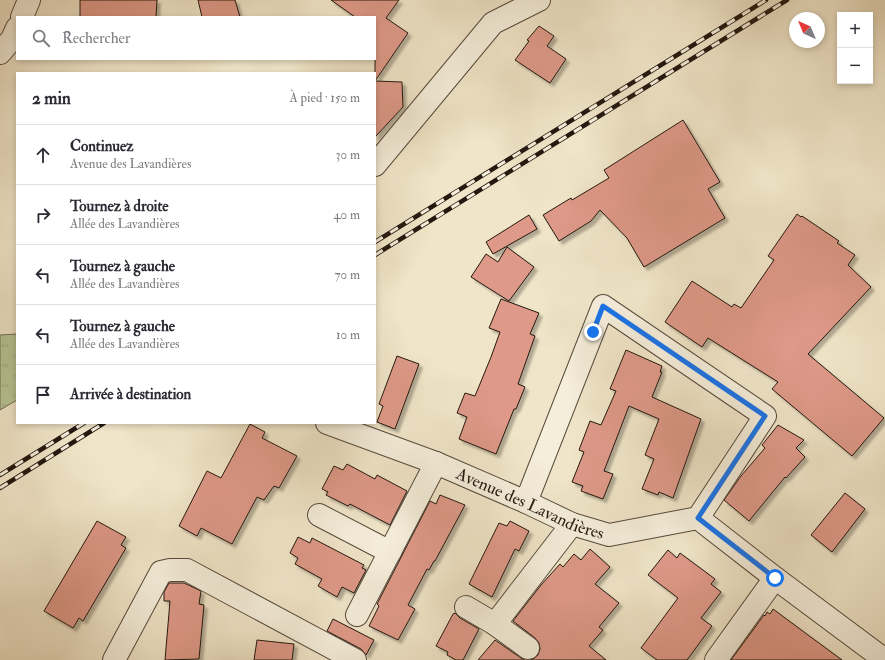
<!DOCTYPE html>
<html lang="fr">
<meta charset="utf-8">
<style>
body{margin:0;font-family:"IM FELL Double Pica",serif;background:#f7f7f7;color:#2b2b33}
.controls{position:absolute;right:12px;top:12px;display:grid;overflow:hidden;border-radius:0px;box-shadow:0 2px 6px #0003}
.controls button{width:36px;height:36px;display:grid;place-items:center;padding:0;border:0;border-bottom:1px solid #e1e1e2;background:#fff;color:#2b2b33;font:20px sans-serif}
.compass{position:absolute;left:789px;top:12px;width:36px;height:36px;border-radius:50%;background:#fff;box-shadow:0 2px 6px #0003;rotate:316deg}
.stop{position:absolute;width:12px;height:12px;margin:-9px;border:3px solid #1a73e8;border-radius:50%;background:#fff}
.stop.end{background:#1a73e8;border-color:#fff;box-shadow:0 1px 4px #0008}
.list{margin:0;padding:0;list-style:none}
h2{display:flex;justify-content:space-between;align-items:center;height:52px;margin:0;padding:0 16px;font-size:17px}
h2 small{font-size:13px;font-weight:400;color:#7c7c81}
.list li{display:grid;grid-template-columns:26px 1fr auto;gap:12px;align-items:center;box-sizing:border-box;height:60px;padding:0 16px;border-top:1px solid #e1e1e2}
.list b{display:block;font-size:15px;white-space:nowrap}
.list p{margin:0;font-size:13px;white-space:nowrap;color:#7c7c81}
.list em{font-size:13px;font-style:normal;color:#7c7c81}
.icon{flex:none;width:22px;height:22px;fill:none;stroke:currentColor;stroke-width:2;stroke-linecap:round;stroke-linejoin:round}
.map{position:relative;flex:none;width:885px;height:660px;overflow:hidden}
.search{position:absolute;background:#fff;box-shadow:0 2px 6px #0003;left:16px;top:16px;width:360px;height:44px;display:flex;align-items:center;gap:10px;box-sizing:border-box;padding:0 14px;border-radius:0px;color:#7c7c81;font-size:15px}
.panel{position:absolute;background:#fff;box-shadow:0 2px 6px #0003;left:16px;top:72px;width:360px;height:352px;border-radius:0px}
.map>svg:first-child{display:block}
.grass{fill:url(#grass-tufts);stroke:#6e6e52}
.building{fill:#de9988;stroke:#24180f;filter:url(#shadow)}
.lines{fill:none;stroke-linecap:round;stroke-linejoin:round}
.street-casing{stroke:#574b3d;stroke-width:24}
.street{stroke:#f5eedb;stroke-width:22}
.rail-casing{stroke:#24180f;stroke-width:4.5}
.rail{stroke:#f5eedb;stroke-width:3;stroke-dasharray:9;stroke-linecap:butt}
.route{stroke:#1a73e8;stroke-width:5}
.labels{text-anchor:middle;stroke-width:3;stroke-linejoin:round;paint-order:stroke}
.street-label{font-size:17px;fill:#24180f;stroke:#f5eedb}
</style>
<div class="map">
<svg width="885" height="660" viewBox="0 0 885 660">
<defs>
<pattern id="grass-tufts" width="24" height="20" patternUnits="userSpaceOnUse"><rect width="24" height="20" fill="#b8c596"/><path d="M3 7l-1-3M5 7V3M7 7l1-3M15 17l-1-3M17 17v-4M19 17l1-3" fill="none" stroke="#9ea880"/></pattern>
<filter id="shadow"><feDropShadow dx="3.5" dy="3.5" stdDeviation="1" flood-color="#0004"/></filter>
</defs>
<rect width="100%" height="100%" fill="#f0e5c8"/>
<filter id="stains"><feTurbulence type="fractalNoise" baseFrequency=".005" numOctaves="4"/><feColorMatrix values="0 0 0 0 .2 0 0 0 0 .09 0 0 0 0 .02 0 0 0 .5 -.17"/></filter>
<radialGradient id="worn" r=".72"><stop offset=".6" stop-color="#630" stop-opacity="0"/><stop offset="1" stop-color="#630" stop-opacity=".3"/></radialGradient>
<path class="grass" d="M 17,334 L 17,400 L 0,410 L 0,335 Z"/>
<path class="building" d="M 80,0 L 157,0 L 156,17 L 80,17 Z
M 198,0 L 235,0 L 240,17 L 202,17 Z
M 331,0 L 399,0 L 386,18 L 408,33 L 375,81 L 402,82 L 403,107 L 375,137 L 375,17 L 355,17 Z
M 539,26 L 554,36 L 547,46 L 566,59 L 550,83 L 515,60 L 529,41 L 527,40 Z
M 683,120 L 720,182 L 708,189 L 725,218 L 644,267 L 627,238 L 600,210 L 591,221 L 559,241 L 543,215 L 571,198 L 572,200 L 609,178 L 604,170 Z
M 797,214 L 801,217 L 802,216 L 839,241 L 837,243 L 855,255 L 848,265 L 871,287 L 808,354 L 884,418 L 852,456 L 772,389 L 778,382 L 708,338 L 702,347 L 665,322 L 692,281 L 732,307 L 734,304 L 741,308 L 774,260 L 768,256 Z
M 529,215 L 537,229 L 493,254 L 486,242 Z
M 507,247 L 534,267 L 509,301 L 471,277 L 486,254 L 498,262 Z
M 501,299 L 539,313 L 530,334 L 535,336 L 518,384 L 525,387 L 516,409 L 514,409 L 496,454 L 459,439 L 467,417 L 457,413 L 465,393 L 475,396 L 491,357 L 500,332 L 489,328 Z
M 626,350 L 662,366 L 660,372 L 662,372 L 652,397 L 701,419 L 673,498 L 659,492 L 658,495 L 642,489 L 654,459 L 645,455 L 659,419 L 629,406 L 604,471 L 613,474 L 603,499 L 581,491 L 583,486 L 572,482 L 584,452 L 579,450 L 590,421 L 601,425 L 616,391 L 610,389 Z
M 397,356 L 419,364 L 395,429 L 377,422 L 383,406 L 379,404 Z
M 250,424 L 265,432 L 262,438 L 297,456 L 279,488 L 274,486 L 264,500 L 257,497 L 232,544 L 201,528 L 197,536 L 179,526 L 207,471 L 221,478 Z
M 778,425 L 804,440 L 796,448 L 805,457 L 786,478 L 785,477 L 749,521 L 724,500 L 741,476 L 765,448 L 762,445 Z
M 347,464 L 375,479 L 377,475 L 407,491 L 390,525 L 350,504 L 348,506 L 326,495 L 328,492 L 322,489 L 334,466 L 343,470 Z
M 845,493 L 865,509 L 832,552 L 811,535 Z
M 440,495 L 465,505 L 435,561 L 434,561 L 429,570 L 427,569 L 408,605 L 415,609 L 398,640 L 369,626 L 379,606 L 377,604 L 430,501 L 436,504 Z
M 97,521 L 126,537 L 121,545 L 126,548 L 83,621 L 79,618 L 73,628 L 44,611 Z
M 510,521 L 529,531 L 519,551 L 515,549 L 492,597 L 469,584 L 499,523 L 507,526 Z
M 298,537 L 310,543 L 312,538 L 364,565 L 362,568 L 366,570 L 354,593 L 342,587 L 337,597 L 318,586 L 322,579 L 295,564 L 298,558 L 290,553 Z
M 590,549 L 610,567 L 595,584 L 619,603 L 599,627 L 603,630 L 589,646 L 606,660 L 530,660 L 533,659 L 538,655 L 540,649 L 539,643 L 535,638 L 513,621 L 541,585 L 560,564 L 563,567 L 574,554 L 581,560 Z
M 668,550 L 677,558 L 680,553 L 715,579 L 711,584 L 721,592 L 701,618 L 712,626 L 687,660 L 657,660 L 641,648 L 678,598 L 648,575 Z
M 169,583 L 184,583 L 201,591 L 199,604 L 204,605 L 199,659 L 165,660 L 170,601 L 164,601 L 164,592 Z
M 773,609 L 804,632 L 842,660 L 731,660 L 764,615 L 765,616 L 767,612 L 770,614 Z
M 455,613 L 460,618 L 479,629 L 463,660 L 456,660 L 447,655 L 448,652 L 436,646 L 453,614 Z
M 333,619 L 374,640 L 366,655 L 361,649 L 327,631 Z
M 257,640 L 294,644 L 292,660 L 254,660 Z
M 495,640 L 521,658 L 525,660 L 478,660 Z"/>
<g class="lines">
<g class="street-casing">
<g id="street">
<path d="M 22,17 L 29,0"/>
<path d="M 0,53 L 12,39 L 17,28"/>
<path d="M 375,165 L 493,23 L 539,0"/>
<path id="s1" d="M 327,423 L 436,463 L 526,502 L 572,524 L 609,535 L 698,518 L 775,578 L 885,660"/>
<path d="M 526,502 L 603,306 L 765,416 L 698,518"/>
<path d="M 319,515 L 390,552"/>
<path d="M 466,607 L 495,624 L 528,648"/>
<path d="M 357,615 L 436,463"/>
<path d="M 495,624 L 572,524"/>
<path d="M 114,660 L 161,572 L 170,570 L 187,570 L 355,660"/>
<path d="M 716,660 L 775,578"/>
</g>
</g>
<use href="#street" class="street"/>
<g class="rail-casing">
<path id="rail" d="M 375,242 L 766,0
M 375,255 L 787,0
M 0,475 L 84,423
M 0,488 L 104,423"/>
</g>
<use href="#rail" class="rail"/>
</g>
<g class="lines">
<path class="route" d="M 593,332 L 603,306 L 765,416 L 698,518 L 775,578"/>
</g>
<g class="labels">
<g class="street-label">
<text dy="6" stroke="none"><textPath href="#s1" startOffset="219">Avenue des Lavandières</textPath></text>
</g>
</g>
<rect width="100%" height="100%" filter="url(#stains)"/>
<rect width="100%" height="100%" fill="url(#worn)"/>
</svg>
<div class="controls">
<button>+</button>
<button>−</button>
</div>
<svg class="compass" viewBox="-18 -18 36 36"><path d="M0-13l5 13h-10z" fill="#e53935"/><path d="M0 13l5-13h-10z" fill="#7c7c81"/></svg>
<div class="stop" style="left:775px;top:578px"></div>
<div class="stop end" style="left:593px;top:332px"></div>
<div class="search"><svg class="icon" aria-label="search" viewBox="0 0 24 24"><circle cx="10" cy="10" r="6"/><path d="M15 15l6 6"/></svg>Rechercher</div>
<section class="panel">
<h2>2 min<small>À pied · 150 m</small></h2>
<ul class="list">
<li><svg class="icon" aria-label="ahead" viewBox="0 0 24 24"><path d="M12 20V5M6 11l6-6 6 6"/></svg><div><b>Continuez</b><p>Avenue des Lavandières</p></div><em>30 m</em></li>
<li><svg class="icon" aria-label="right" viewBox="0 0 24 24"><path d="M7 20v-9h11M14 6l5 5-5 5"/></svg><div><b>Tournez à droite</b><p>Allée des Lavandières</p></div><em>40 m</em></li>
<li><svg class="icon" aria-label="left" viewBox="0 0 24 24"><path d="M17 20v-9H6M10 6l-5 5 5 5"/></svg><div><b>Tournez à gauche</b><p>Allée des Lavandières</p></div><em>70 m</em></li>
<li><svg class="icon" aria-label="left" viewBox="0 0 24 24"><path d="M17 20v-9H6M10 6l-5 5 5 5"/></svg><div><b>Tournez à gauche</b><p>Allée des Lavandières</p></div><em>10 m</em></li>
<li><svg class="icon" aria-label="arrive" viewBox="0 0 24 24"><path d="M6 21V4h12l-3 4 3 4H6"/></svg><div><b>Arrivée à destination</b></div></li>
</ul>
</section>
</div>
